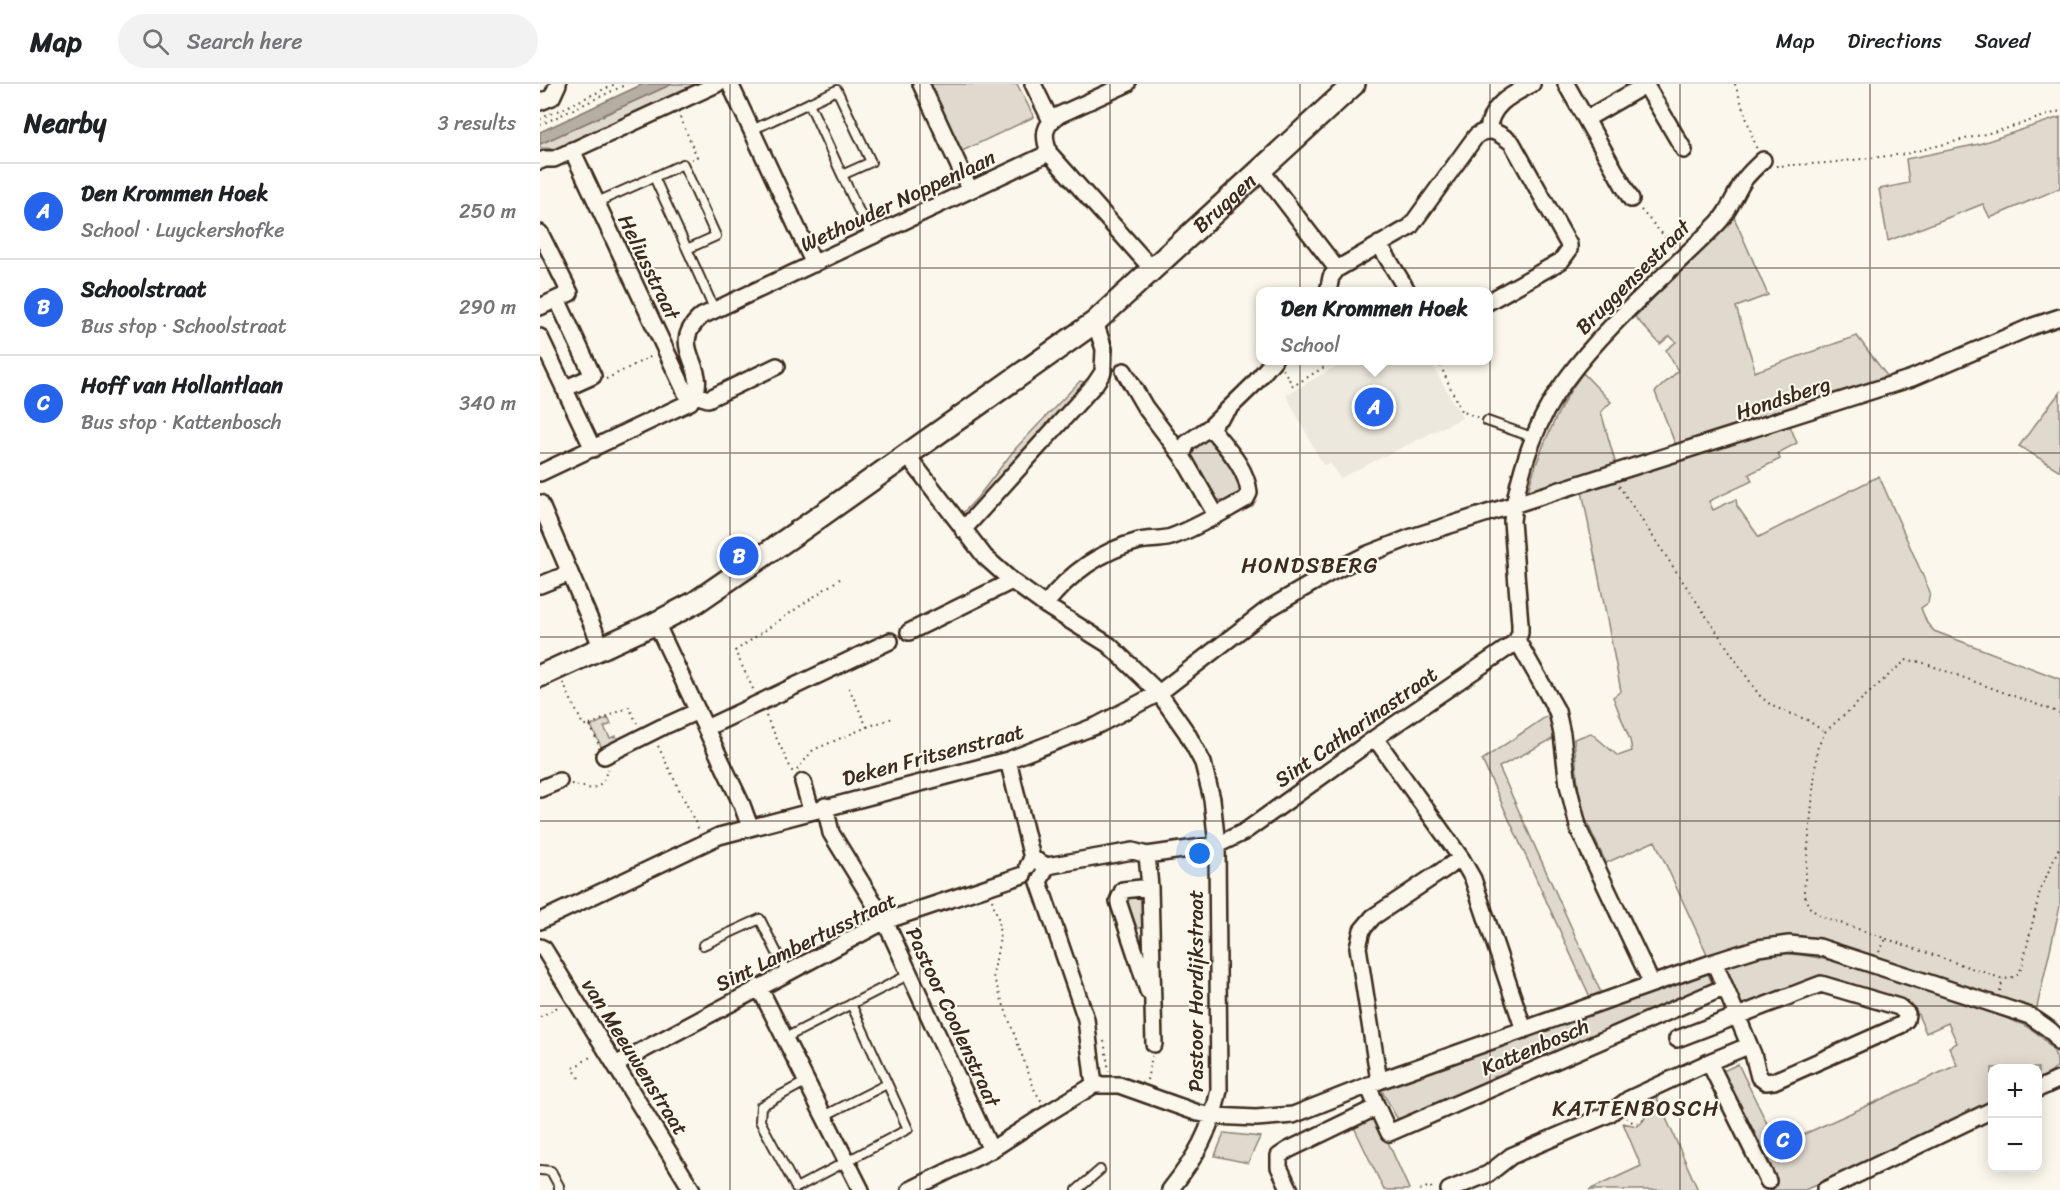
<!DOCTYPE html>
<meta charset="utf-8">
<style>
body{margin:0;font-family:Sriracha,sans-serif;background:#f2f2f2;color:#202124}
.controls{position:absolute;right:18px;bottom:18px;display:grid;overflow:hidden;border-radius:12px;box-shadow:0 3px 15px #0003}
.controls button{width:54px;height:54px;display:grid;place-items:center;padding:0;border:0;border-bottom:2px solid #e0e0e0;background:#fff;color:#202124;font:30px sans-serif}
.you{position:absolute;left:660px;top:770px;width:21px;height:21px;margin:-15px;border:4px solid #fff;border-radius:50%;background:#1a73e8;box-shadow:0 0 0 9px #1a73e833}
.badge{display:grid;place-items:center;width:39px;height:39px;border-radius:50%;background:#2563eb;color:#fff;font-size:20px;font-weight:700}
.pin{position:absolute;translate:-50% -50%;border:3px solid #fff;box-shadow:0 2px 6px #0006}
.popup{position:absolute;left:716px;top:203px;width:237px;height:78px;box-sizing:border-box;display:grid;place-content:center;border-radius:12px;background:#fff;filter:drop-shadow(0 2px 4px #0005);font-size:20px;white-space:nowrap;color:#757577}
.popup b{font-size:22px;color:#202124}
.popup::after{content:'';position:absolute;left:50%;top:100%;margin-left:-12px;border:12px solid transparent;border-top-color:#fff}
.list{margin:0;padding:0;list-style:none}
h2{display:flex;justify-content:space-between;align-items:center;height:78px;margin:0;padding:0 24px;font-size:26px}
h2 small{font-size:20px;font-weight:400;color:#757577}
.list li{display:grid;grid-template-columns:39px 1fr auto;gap:18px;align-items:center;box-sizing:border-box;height:96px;padding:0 24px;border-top:2px solid #e0e0e0}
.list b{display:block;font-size:22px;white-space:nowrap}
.list p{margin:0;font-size:20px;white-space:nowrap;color:#757577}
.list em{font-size:20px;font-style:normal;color:#757577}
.icon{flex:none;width:33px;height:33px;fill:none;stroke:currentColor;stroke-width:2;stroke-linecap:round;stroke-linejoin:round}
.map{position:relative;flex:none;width:1520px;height:1106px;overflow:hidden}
header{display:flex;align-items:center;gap:36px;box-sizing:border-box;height:84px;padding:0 30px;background:#fff;border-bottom:2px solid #e0e0e0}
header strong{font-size:28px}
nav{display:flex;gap:33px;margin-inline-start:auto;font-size:21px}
.search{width:420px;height:54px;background:#f2f2f2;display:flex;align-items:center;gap:15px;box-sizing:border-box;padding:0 21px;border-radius:33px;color:#757577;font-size:22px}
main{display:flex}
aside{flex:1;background:#fff}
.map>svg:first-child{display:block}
.built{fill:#ede8dd}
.green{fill:#dfd9ce;stroke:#8d8276;stroke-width:1.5}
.water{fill:#b6aea2;stroke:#85796d;stroke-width:1.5}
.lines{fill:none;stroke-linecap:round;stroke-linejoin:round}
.lane-casing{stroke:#3b2a1e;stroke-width:12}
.street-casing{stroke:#3b2a1e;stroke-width:20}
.secondary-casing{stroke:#3b2a1e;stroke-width:26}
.path{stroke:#3b2a1e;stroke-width:2;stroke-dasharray:1.5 4.5;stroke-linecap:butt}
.lane{stroke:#fbf7ec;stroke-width:8}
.street{stroke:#fbf7ec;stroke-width:15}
.secondary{stroke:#fbf7ec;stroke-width:21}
.grid{fill:none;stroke:#3b2a1e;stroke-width:1.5;stroke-opacity:0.55}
.labels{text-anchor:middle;stroke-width:4.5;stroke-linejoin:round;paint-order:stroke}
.street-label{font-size:21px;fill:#3b2a1e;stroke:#fbf7ec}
.neighbourhood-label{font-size:22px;letter-spacing:1.5px;fill:#3b2a1e;stroke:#fbf7ec}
</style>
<header>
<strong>Map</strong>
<div class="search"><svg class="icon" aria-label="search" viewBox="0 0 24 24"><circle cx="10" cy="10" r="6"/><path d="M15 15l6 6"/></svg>Search here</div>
<nav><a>Map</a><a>Directions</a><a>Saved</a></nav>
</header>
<main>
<aside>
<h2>Nearby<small>3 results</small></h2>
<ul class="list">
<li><span class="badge">A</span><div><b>Den Krommen Hoek</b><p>School · Luyckershofke</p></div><em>250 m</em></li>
<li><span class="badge">B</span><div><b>Schoolstraat</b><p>Bus stop · Schoolstraat</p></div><em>290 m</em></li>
<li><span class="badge">C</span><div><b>Hoff van Hollantlaan</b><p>Bus stop · Kattenbosch</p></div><em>340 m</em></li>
</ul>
</aside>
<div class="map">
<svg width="1520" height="1106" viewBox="0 0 1520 1106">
<rect width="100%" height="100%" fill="#fbf7ec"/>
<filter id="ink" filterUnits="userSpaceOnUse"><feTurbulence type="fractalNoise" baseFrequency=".0167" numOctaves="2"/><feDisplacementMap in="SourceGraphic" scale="12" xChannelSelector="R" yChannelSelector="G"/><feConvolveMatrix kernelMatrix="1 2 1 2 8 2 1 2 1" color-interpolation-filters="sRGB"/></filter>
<g filter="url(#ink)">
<path class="built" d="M 805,277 L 890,277 L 922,334 L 800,394 L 790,379 L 783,381 L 746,311 Z"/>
<path class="green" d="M 132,0 L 167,0 L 21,65 L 0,64 L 0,60 Z
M 384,0 L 477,0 L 494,33 L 416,70 Z
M 1520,33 L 1520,104 L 1450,134 L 1443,120 L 1348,157 L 1339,105 L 1369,99 L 1366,75 L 1439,60 Z
M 1193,131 L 1228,211 L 1196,223 L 1214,282 L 1214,288 L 1317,252 L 1350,296 L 1136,362 L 1115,308 L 1138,287 L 1126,266 L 1136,258 L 1130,252 L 1120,260 L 1095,233 Z
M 1043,289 L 1071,318 L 1061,328 L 1076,381 L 988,408 C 995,376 1022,314 1043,289 Z
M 540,297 L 550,300 L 431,429 L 419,433 L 437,414 L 475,365 Z
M 1520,308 L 1520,387 L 1479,362 Z
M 1250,342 L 1257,359 L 1238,369 L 1240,375 L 1209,390 L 1212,397 L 1169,417 L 1173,426 L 1196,415 L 1197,422 L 1219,453 L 1339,392 L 1390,508 L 1388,519 L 1381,524 L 1387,539 L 1394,547 L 1520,595 L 1520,822 L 1495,932 L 1400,898 L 1217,857 L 1168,872 L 1115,757 L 1066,779 C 1058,761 1048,744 1043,726 C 1036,704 1037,679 1034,655 L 1051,649 L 1078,672 L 1092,667 L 1090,656 L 1073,613 L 1081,607 L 1042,407 Z
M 664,355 L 670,355 L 684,368 L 706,409 L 685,419 L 675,414 L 652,375 L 653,363 Z
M 1013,628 L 1022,650 L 959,683 L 1062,911 L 1051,915 L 942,676 Z
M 68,634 L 71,640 L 64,643 L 70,654 L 76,652 L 80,660 L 64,668 L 51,642 Z
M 602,807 L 607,843 L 592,845 L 582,816 L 586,810 Z
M 1229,869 C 1276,868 1322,885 1367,900 C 1406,913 1445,926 1484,941 C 1496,947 1520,966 1517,982 C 1514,989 1504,992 1498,995 L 1498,984 L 1452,984 L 1452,1018 L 1265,1106 L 1229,1106 L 1236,1102 L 1183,987 L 1198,980 L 1238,1062 L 1417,981 L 1409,963 L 1417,959 L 1408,939 L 1386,949 L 1376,926 L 1371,920 L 1285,894 C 1261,894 1219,928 1201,921 L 1183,882 L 1209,873 Z
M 1167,888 L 1172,899 L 864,1035 L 857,1034 L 843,1009 L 842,1004 Z
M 1114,1007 L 1158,1106 L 1049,1106 L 1101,1082 L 1083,1039 L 1097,1042 C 1110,1035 1106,1024 1103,1012 Z
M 835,1029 L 869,1105 L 867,1106 L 844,1106 L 812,1039 Z
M 684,1049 L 720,1053 L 708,1079 L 675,1072 Z"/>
<path class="water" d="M 103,0 L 132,0 L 0,60 L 0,48 Z"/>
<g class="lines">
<g class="lane-casing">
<path id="lane" d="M 212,46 L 269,19
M 302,91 L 269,19 L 297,6 L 331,78 L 302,91 L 331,153
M 55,119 L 114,93
M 147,165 L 114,93 L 143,80 L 176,152 L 147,165 L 175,227
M 947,337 L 995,354
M 163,861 L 220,835 L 247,889
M 245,954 L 370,890
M 267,997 L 221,1022 L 220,1037 L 256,1104 L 368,1045 L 311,920
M 284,1032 L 347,1000
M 0,1086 L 11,1087 L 19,1102 L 19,1106
M 537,1106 L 560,1086"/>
</g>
<g class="street-casing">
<path id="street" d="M 190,0 L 274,180
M 381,0 L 430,106
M 493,0 L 511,37
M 1026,0 L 1091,115
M 1105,0 L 1144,66
M 0,18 L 12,13 L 18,0
M 1046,35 L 1105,1
M 948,46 C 951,20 971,11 992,0
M 32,66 L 150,318
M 509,69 C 503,51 503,42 519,31 L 587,0
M 0,77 L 5,75 L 14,75 L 177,0
M 721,86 L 797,185
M 0,149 L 30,209 L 17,215
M 839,160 L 868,208
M 788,208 L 791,193 L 797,185 L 870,143 L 936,52 C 950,41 960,50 972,59 L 1029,161 L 1029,166 L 1021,177 L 948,218
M 0,223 L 17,215 L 53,292 L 24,305
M 0,253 L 53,365
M 584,287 L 605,323 L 642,372 L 676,431
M 155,311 L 168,315 L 237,282
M 367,371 L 445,473 L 472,497 L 505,521 L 569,561 L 619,609 L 647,649 L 663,679 L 672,715 L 677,761 L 679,1006 C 671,1047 656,1073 630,1106
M 642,372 L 647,359 L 670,343
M 0,389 L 150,318 C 176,285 123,264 162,232 L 509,69 L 613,186
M 0,419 L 62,564
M 423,446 L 555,300 L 563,288 L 564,265 L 555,238
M 0,501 L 30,489
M 505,521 C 529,490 561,467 599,457 C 610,455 621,456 631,453 C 657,444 682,428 706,415 L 709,409 C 707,384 685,362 670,343 L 713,301 L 734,276
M 116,539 L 202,721 L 210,743
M 369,548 L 472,497
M 127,641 L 158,627
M 166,644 L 350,557
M 835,654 L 921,774 L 933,795 L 984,946
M 64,672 L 122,643
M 468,676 L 492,774 L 488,782
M 263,698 L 271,726
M 0,705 L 19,697
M 285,722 L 291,749 L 345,837 L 451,1066
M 607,771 L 610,803 L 614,960
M 492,774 L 507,782 L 499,798 L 546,935 L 554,1001 L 579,1001 L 658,1029 L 674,1032 L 716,1034 L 753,1031 L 839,997 L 1174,878 L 1218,864 L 1249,860 L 1279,863 L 1490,932 C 1501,940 1514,946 1520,959
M 507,782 L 593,767 L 607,771 L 677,761 L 704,748 L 835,654 L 969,563 L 977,556
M 0,837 L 179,752 L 468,676 L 558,641 L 619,609 L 728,525 L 788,490 L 828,470 L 869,454 L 1372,294 L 1493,242 L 1520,233
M 0,863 L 4,865 L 152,1106
M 1112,900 L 1039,746 L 1028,701 L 1022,650 L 1017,627 L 977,556 L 980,549 L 980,540 L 972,437 C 977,391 997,334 1025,297 C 1068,238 1127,191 1178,139 C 1189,128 1195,110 1204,96 C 1209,89 1216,83 1223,76
M 219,903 L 321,1106
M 608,907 L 578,817 L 583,806 L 610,803
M 1137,955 L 1281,900 L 1359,923 L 1367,930 L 1366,936 L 1361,941 L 1234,997 L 1226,998 L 1219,993 L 1213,970 L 1185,903
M 1208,962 L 1169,978 L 1228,1097
M 75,981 L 345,837 L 483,791
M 839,997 L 818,863 L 822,846 L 833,833 L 921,774
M 1498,1005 L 1520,995
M 837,1023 L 849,1049 L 1185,903 L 1174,878
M 370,1106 L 451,1066 L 508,1029 L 554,1001
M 750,1106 L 739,1083 L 739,1072 L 748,1066 L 837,1023 L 828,1001
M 909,1106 L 948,1090 L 971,1072 L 1069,1030 L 1089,1015 L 1169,978
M 1285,1106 L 1452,1026"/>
</g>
<g class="secondary-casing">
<g id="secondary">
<path id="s1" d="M 0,592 L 116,539 L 156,518 L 265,443 L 555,238 L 814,0"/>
</g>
</g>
<path class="path" d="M 1195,0 L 1217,66
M 18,27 L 75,0
M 140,33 L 157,73 L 152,75
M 0,35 L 12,29
M 0,41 L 87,0
M 1236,82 L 1287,79 L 1365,70 L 1465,45 L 1520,27
M 1101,126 L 1135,164
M 898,276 L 921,327 L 939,334
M 743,285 L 753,302 L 796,276
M 66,295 L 112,272
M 1079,402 L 1219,611 L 1232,622 L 1267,636 L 1285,648
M 23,599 L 43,641 L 50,641 L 59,661
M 213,605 L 195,567 L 301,494
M 1520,629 L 1381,578 L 1367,576 L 1359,582 L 1285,648 L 1277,665 L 1264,807 L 1268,822 L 1280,832 L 1463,895 C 1474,894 1477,892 1482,883 L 1500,807 L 1520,761
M 226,632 L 253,689
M 50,641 L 89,623 L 97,639
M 327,643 L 353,634
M 118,662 L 159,746
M 257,686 L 273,666 L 327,643 L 309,604
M 31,700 L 52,705 L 62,699 L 68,685
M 452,816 L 458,834 L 460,853 L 453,892 L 495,1007 L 502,1018
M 1339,868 L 1346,855
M 1460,907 L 1463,895
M 0,933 L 21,921
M 564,957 L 569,987
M 39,994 L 33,984 L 52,972
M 607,996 L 612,972
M 1086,1034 L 1094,1039 C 1103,1038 1108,1032 1106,1023
M 880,1106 L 890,1102 L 893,1106"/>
<use href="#lane" class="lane"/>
<use href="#street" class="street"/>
<use href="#secondary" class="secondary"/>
</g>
</g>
<path class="grid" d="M 190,0 L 190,1106M 380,0 L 380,1106M 570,0 L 570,1106M 760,0 L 760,1106M 950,0 L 950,1106M 1140,0 L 1140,1106M 1330,0 L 1330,1106M 0,184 L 1520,184M 0,369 L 1520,369M 0,553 L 1520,553M 0,737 L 1520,737M 0,922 L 1520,922"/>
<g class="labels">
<g class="street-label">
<text transform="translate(358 117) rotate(-25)" y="7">Wethouder Noppenlaan</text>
<text dy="7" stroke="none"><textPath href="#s1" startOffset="836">Bruggen</textPath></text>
<text transform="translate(109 183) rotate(64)" y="7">Heliusstraat</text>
<text transform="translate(1093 193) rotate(-45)" y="7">Bruggensestraat</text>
<text transform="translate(1243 314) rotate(-18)" y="7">Hondsberg</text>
<text transform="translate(816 643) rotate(-35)" y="7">Sint Catharinastraat</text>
<text transform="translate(393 671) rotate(-15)" y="7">Deken Fritsenstraat</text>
<text transform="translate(266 858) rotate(-26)" y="7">Sint Lambertusstraat</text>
<text transform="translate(656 907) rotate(-90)" y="7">Pastoor Hordijkstraat</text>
<text transform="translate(413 933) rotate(65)" y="7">Pastoor Coolenstraat</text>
<text transform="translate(995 963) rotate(-23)" y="7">Kattenbosch</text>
<text transform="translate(95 973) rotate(58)" y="7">van Meeuwenstraat</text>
</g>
<g class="neighbourhood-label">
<text x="770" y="489">HONDSBERG</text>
<text x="1096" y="1032">KATTENBOSCH</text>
</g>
</g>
</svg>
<div class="controls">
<button>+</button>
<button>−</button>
</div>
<div class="you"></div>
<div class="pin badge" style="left:834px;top:323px">A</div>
<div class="popup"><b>Den Krommen Hoek</b>School</div>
<div class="pin badge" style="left:199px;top:472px">B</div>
<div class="pin badge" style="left:1243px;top:1056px">C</div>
</div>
</main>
